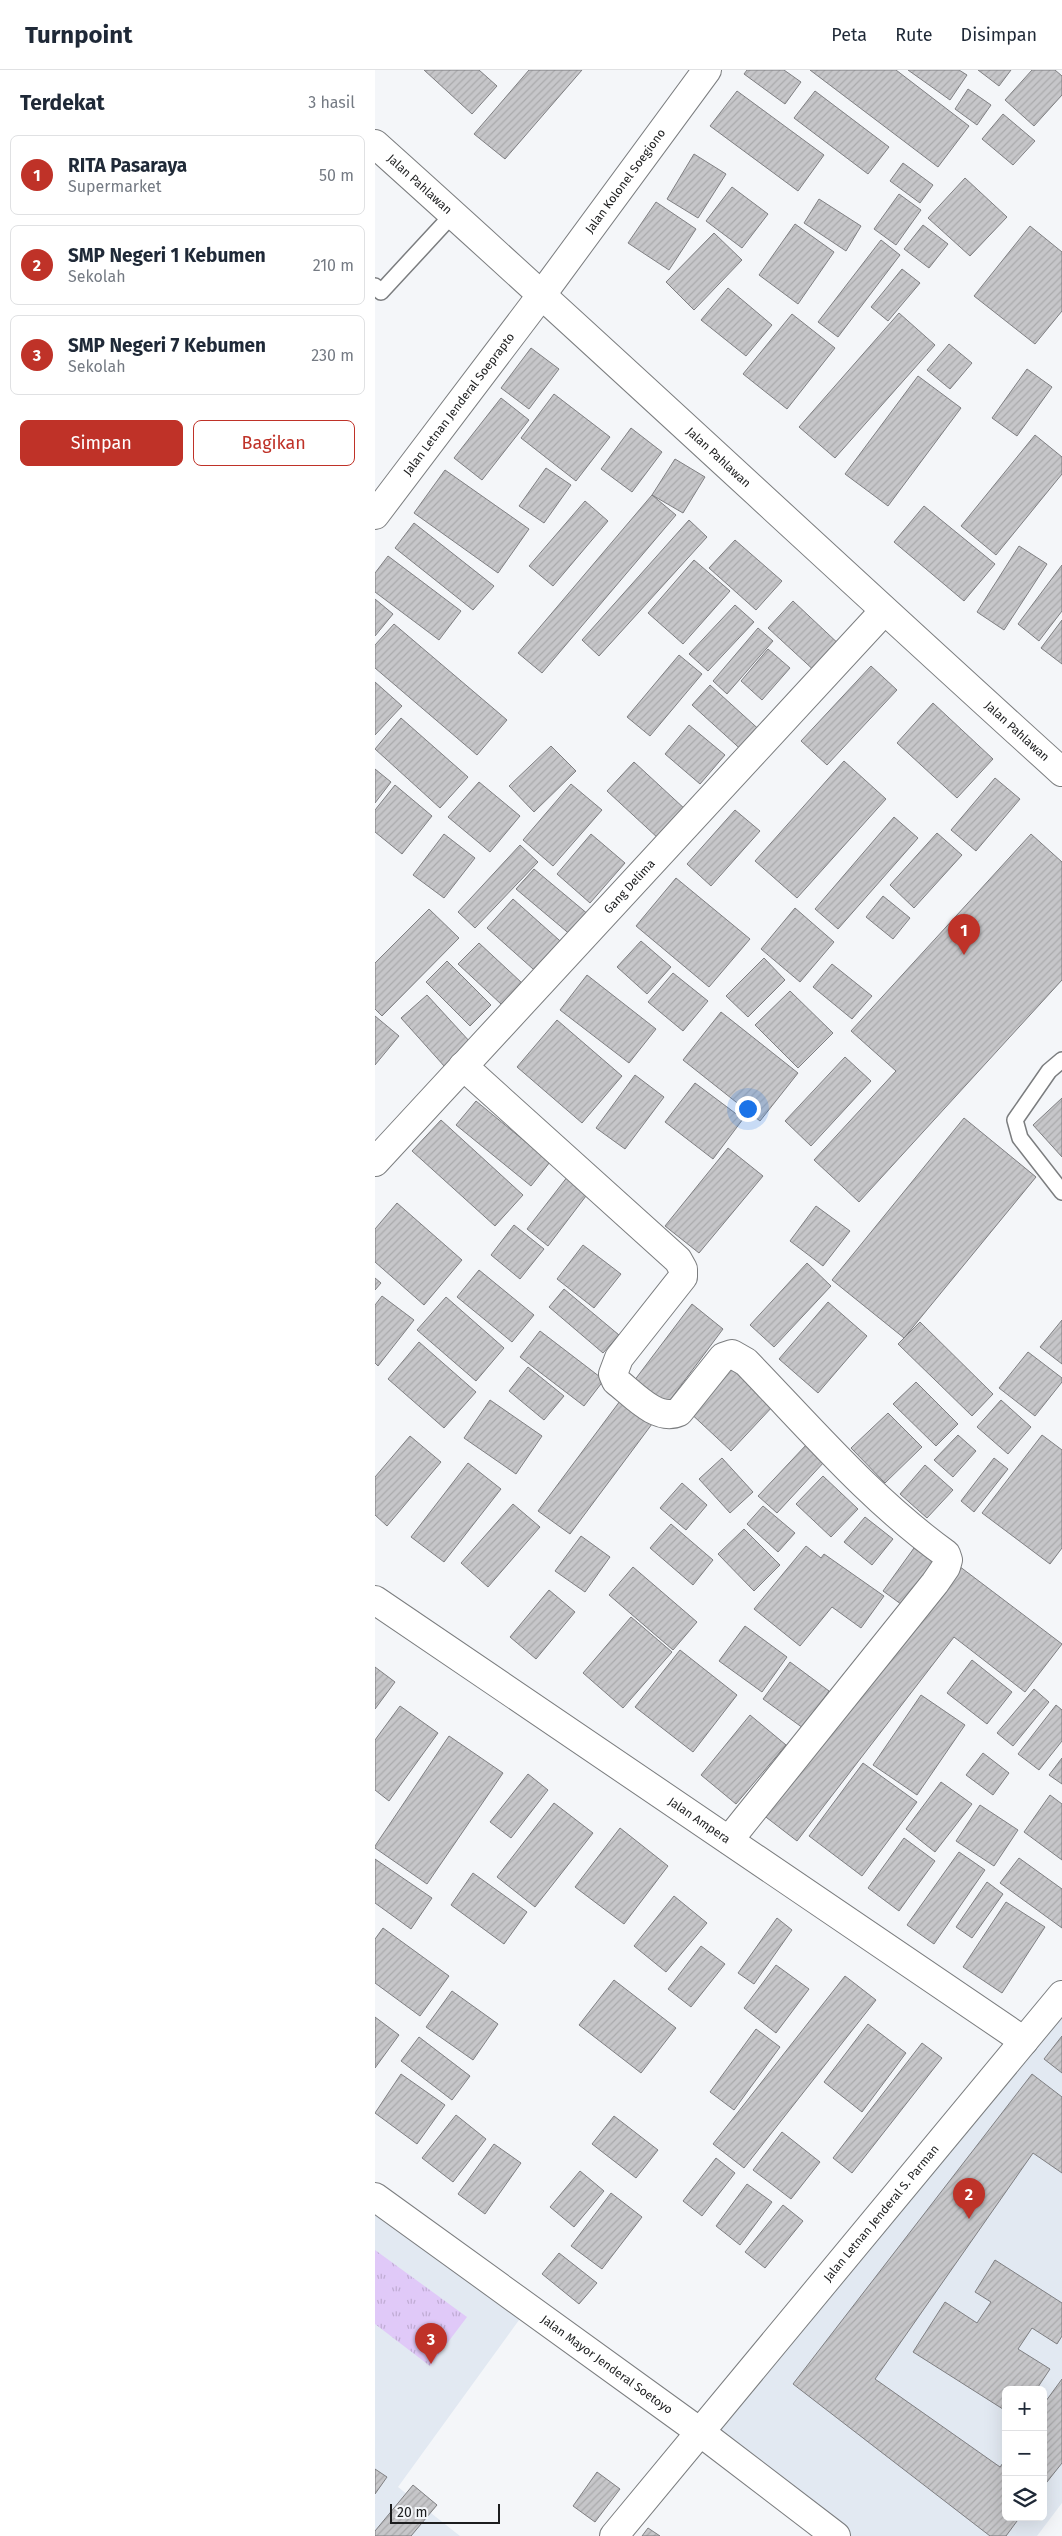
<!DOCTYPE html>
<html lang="id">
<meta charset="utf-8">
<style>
body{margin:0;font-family:"Fira Sans",sans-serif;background:#f6f6f7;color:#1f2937}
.controls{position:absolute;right:15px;bottom:15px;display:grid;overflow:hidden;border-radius:8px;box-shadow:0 5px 20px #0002}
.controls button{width:45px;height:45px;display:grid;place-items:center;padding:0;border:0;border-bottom:1px solid #e0e1e3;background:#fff;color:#1f2937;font:25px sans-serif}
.scale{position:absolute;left:15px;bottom:12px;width:110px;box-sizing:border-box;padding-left:5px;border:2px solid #1c1d1e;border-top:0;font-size:14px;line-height:18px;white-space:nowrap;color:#1c1d1e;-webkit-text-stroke:4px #f4f6f9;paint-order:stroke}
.you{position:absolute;left:372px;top:1038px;width:18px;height:18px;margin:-12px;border:4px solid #fff;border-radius:50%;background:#1a73e8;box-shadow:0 0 0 8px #1a73e833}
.badge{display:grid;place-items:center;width:32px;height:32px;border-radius:50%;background:#bf3228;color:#fff;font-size:16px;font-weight:700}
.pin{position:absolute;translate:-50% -41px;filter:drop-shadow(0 1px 2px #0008)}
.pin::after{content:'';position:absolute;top:26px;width:18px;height:15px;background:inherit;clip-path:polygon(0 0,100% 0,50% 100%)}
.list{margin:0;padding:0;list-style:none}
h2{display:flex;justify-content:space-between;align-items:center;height:65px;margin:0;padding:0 20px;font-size:21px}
h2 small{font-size:16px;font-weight:400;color:#747a83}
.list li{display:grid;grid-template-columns:32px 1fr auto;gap:15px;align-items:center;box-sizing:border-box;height:80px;margin:0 10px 10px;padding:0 10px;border:1px solid #e0e1e3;border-radius:8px}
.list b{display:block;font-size:19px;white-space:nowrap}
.list p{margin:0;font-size:16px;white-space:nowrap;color:#747a83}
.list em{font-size:16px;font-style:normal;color:#747a83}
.actions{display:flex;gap:10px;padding:15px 20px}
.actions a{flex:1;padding:11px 0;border:1px solid #bf3228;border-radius:8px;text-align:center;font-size:18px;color:#bf3228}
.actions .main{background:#bf3228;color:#fff}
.icon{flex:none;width:28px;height:28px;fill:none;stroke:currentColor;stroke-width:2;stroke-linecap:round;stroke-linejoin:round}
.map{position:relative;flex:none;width:687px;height:2466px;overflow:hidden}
header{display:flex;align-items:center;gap:30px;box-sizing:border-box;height:70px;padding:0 25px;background:#fff;border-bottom:1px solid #e0e1e3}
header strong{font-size:24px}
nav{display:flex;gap:28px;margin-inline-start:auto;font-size:18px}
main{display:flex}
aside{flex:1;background:#fff}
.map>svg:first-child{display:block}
.built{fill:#e2e9f2;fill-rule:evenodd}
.park{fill:url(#park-tufts)}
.building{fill:url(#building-hatch);stroke:#7f7f82}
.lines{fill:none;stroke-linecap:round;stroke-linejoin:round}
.lane-casing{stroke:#7b7d7f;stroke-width:18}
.street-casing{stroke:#7b7d7f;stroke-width:30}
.secondary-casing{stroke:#7b7d7f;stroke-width:30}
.lane{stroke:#fff;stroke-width:15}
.street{stroke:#fff;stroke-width:28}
.secondary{stroke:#fff;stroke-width:28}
.labels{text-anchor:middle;stroke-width:4.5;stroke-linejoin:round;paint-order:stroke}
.street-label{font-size:12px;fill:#1c1d1e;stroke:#f4f6f9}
</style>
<header>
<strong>Turnpoint</strong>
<nav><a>Peta</a><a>Rute</a><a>Disimpan</a></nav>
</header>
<main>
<aside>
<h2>Terdekat<small>3 hasil</small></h2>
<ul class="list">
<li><span class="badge">1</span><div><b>RITA Pasaraya</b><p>Supermarket</p></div><em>50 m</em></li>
<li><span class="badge">2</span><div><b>SMP Negeri 1 Kebumen</b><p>Sekolah</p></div><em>210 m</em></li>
<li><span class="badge">3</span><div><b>SMP Negeri 7 Kebumen</b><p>Sekolah</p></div><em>230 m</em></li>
</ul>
<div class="actions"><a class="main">Simpan</a><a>Bagikan</a></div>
</aside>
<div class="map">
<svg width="687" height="2466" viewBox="0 0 687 2466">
<defs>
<pattern id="park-tufts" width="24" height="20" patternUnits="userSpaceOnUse" patternTransform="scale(1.25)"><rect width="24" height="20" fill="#e0c9f8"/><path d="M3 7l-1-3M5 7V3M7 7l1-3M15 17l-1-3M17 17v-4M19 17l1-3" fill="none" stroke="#c0acd4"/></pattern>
<pattern id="building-hatch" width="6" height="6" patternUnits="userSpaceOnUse" patternTransform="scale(1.25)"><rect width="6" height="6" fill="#c6c6c9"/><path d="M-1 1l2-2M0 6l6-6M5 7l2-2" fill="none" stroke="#aaaaac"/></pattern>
</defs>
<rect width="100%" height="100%" fill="#f4f6f9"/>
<path class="built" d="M 687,1925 L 687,2433 L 662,2466 L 461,2466 L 325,2362 ZM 631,2320 L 668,2320 L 668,2447 L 631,2447 Z
M 0,2127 L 152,2239 L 23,2417 L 85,2466 L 0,2466 Z"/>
<path class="park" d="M 0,2180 L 92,2247 L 55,2296 L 0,2254 Z"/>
<path class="building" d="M 49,0 L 104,0 L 122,16 L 97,44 Z
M 154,0 L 207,0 L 130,89 L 99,64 Z
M 372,0 L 409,0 L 426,12 L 410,34 L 369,4 Z
M 435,0 L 521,0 L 594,56 L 563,97 Z
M 533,0 L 584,0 L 592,5 L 575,30 Z
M 603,0 L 636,0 L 624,16 Z
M 657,0 L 680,0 L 687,6 L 687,25 L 659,56 L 630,30 Z
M 593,19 L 616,35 L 602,55 L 580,39 Z
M 362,21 L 449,85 L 423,121 L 335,56 Z
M 440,21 L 514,77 L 493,104 L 419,48 Z
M 628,44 L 660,71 L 638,95 L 607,69 Z
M 319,84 L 351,104 L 323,148 L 292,129 Z
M 528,93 L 558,115 L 545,133 L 515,111 Z
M 590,108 L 632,147 L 595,186 L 553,148 Z
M 357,117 L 393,144 L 367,178 L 331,151 Z
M 524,124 L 546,140 L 521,175 L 499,159 Z
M 444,129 L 486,156 L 471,181 L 429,153 Z
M 281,132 L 321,159 L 294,200 L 253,173 Z
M 420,154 L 459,182 L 423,234 L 384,205 Z
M 548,155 L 573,174 L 554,198 L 529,179 Z
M 655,156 L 687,182 L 687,241 L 660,274 L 599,226 Z
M 339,163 L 367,190 L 319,240 L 291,212 Z
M 506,170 L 525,185 L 463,267 L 443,252 Z
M 527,199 L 545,213 L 513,251 L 496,237 Z
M 353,218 L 397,255 L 371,286 L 326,250 Z
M 524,243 L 560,275 L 460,388 L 424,357 Z
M 417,244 L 460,278 L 412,339 L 368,304 Z
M 574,274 L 597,293 L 575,319 L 552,300 Z
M 156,278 L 184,299 L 154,339 L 126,318 Z
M 652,299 L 677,317 L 642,366 L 617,348 Z
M 543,306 L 586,338 L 513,436 L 470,404 Z
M 179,324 L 235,367 L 201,411 L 146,368 Z
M 126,328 L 154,350 L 107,410 L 79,388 Z
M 256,358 L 287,382 L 257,422 L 226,399 Z
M 660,365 L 687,387 L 687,404 L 621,485 L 586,456 Z
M 300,389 L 330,407 L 308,443 L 277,425 Z
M 171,398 L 196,415 L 169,453 L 144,436 Z
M 70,400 L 154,459 L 123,503 L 39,443 Z
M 277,425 L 301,445 L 167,603 L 143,583 Z
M 210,431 L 233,451 L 178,516 L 154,496 Z
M 549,436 L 620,494 L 589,531 L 519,472 Z
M 314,450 L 332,467 L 224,586 L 207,570 Z
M 39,453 L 119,516 L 98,540 L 20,478 Z
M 360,470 L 407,511 L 381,540 L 334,498 Z
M 644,476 L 672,494 L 629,560 L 602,542 Z
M 13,486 L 86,541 L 64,570 L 0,522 L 0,503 Z
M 319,490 L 355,521 L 308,574 L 273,543 Z
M 687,495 L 687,541 L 664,571 L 643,554 Z
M 0,529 L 18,544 L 0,566 Z
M 418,531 L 468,578 L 443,604 L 393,558 Z
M 360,535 L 379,552 L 333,601 L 314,584 Z
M 687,550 L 687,594 L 666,578 Z
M 19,554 L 132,650 L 102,685 L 0,598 L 0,575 Z
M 383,558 L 398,571 L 352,624 L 338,611 Z
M 393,579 L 415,598 L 387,630 L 366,611 Z
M 304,585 L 327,604 L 275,666 L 252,647 Z
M 496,596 L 522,620 L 452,695 L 426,671 Z
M 0,612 L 27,636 L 0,665 Z
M 335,615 L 389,664 L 371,684 L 317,635 Z
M 558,633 L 618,689 L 582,728 L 522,673 Z
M 26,648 L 93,707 L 65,738 L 0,679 Z
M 314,655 L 350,685 L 325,714 L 290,684 Z
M 176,676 L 201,701 L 159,742 L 134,716 Z
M 469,691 L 511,729 L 422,828 L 380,791 Z
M 259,692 L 311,740 L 284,769 L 232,721 Z
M 0,699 L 16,712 L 0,733 Z
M 620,708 L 645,729 L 601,781 L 576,760 Z
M 104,712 L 145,746 L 115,782 L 73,747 Z
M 196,714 L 227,740 L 178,796 L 148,770 Z
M 20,715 L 57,746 L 27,784 L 0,762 L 0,740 Z
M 360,740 L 385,761 L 336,816 L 312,794 Z
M 519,747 L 543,768 L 463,859 L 440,839 Z
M 562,763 L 587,785 L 539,838 L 515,815 Z
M 69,764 L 100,788 L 69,828 L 38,805 Z
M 216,764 L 250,793 L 215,833 L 182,804 Z
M 656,764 L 687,792 L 687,910 L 484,1132 L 439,1090 L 521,1001 L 476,961 Z
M 145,775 L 163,792 L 100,858 L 83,842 Z
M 159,799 L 214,845 L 197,866 L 141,819 Z
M 301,808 L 375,869 L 334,917 L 261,856 Z
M 508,826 L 535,848 L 518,869 L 491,847 Z
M 138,829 L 193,878 L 167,907 L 112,858 Z
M 420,838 L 459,872 L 425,912 L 386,879 Z
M 54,839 L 84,868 L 7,946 L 0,939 L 0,893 Z
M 266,871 L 296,897 L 272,924 L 242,897 Z
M 104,873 L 147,913 L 126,934 L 83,894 Z
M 389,888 L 410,910 L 373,947 L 351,926 Z
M 72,891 L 116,935 L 95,956 L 51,912 Z
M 457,894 L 497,926 L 477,949 L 438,917 Z
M 298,903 L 333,931 L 308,961 L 273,932 Z
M 212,905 L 281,959 L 254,993 L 185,940 Z
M 415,921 L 458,963 L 423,998 L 380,955 Z
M 52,925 L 96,973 L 70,997 L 26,948 Z
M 346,942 L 423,1003 L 385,1051 L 308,990 Z
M 0,946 L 24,966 L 0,995 Z
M 182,950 L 247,1006 L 207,1053 L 142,997 Z
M 470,987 L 496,1011 L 436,1076 L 410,1051 Z
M 260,1005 L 289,1027 L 250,1079 L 221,1058 Z
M 320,1013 L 368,1049 L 338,1089 L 290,1052 Z
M 687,1028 L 687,1087 L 658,1055 Z
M 101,1031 L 175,1092 L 156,1116 L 81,1055 Z
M 589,1048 L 661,1107 L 529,1268 L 457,1210 Z
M 66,1050 L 148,1125 L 120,1156 L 37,1081 Z
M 353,1078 L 388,1106 L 324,1183 L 290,1156 Z
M 193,1106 L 214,1122 L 173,1176 L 152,1159 Z
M 22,1133 L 87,1190 L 49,1235 L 0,1192 L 0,1159 Z
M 441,1136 L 475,1161 L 448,1196 L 415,1171 Z
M 139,1155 L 169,1179 L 145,1209 L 116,1185 Z
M 208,1175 L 246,1204 L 219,1238 L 182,1209 Z
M 432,1193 L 456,1216 L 399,1277 L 375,1255 Z
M 104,1200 L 159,1245 L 137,1272 L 82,1227 Z
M 0,1208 L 6,1213 L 0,1220 Z
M 189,1219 L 244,1265 L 228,1283 L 174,1237 Z
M 7,1226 L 39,1250 L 3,1296 L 0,1293 L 0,1235 Z
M 71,1227 L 129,1278 L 101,1311 L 42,1260 Z
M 453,1232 L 492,1266 L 443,1323 L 404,1289 Z
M 317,1234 L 348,1259 L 292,1334 L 259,1311 Z
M 687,1250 L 687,1294 L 665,1277 Z
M 545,1252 L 618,1324 L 597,1346 L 523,1274 Z
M 165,1261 L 229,1310 L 209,1336 L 145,1287 Z
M 44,1272 L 101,1322 L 69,1358 L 13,1309 Z
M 653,1282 L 687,1308 L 687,1312 L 660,1346 L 624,1318 Z
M 354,1294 L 399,1335 L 356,1381 L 311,1339 Z
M 153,1297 L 189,1326 L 169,1350 L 134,1321 Z
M 541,1312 L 583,1354 L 561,1376 L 518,1334 Z
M 115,1330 L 167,1366 L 141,1404 L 89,1368 Z
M 626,1330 L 656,1357 L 633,1384 L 602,1357 Z
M 245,1331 L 277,1354 L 195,1464 L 163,1441 Z
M 513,1343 L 547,1377 L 510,1413 L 476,1378 Z
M 583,1365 L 601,1381 L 578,1407 L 559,1390 Z
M 667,1365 L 687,1380 L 687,1478 L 675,1494 L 607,1443 Z
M 35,1366 L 66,1392 L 12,1456 L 0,1445 L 0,1407 Z
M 432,1374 L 450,1391 L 402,1443 L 383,1426 Z
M 347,1388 L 378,1422 L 355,1443 L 324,1409 Z
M 619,1388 L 633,1399 L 599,1442 L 586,1431 Z
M 93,1393 L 126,1419 L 69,1492 L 36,1467 Z
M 550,1395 L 578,1420 L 552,1448 L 525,1424 Z
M 448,1406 L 483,1439 L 456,1467 L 421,1434 Z
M 307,1413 L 332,1435 L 311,1460 L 285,1438 Z
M 138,1434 L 165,1457 L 113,1517 L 86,1493 Z
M 388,1436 L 420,1463 L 403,1482 L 372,1454 Z
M 490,1447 L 518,1469 L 497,1495 L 469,1472 Z
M 296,1454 L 338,1490 L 318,1515 L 275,1478 Z
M 369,1459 L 405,1495 L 379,1521 L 343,1484 Z
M 206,1466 L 235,1487 L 210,1522 L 180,1501 Z
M 431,1476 L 446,1488 L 449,1484 L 509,1526 L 486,1558 L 457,1537 L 425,1576 L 379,1539 Z
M 539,1478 L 561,1494 L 530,1537 L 508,1521 Z
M 580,1493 L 687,1574 L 650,1622 L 579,1567 L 422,1771 L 387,1744 Z
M 258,1497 L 322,1552 L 298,1580 L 234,1525 Z
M 174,1520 L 200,1542 L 161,1589 L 135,1567 Z
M 256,1547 L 297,1582 L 248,1638 L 208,1603 Z
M 370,1556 L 412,1587 L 387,1622 L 344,1591 Z
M 305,1580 L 362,1625 L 318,1682 L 260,1637 Z
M 597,1590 L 637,1622 L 612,1654 L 572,1623 Z
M 415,1592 L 454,1621 L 428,1658 L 388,1629 Z
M 0,1597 L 20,1612 L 0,1639 Z
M 659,1619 L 674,1632 L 638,1676 L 622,1663 Z
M 546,1625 L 590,1655 L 542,1725 L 498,1695 Z
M 681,1635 L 687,1640 L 687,1671 L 664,1700 L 643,1684 Z
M 25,1636 L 63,1663 L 14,1731 L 0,1720 L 0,1670 Z
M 375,1645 L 411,1675 L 361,1734 L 326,1705 Z
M 74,1666 L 128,1703 L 52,1814 L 0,1778 L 0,1776 Z
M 608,1683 L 634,1703 L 618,1725 L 591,1705 Z
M 687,1688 L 687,1714 L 674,1705 Z
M 488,1693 L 542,1732 L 487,1806 L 434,1766 Z
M 153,1704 L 173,1720 L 136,1768 L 115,1752 Z
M 566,1712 L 597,1734 L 560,1782 L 531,1759 Z
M 675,1725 L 687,1734 L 687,1790 L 649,1762 Z
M 179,1733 L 218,1763 L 160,1837 L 122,1807 Z
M 605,1735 L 643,1760 L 619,1796 L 581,1771 Z
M 245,1758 L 293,1796 L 249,1854 L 200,1817 Z
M 529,1768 L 560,1791 L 524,1841 L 493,1818 Z
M 584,1782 L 610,1800 L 559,1874 L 532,1855 Z
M 644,1788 L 687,1819 L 687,1858 L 625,1813 Z
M 0,1789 L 57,1828 L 36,1859 L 0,1833 Z
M 98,1803 L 152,1842 L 129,1874 L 76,1835 Z
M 612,1812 L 628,1824 L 597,1868 L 581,1857 Z
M 299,1826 L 332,1853 L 291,1902 L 259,1876 Z
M 631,1832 L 670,1857 L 627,1923 L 588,1897 Z
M 402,1848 L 417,1860 L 379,1914 L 363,1903 Z
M 8,1858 L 74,1906 L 45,1946 L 0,1913 L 0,1869 Z
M 326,1876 L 350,1894 L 316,1937 L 293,1919 Z
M 401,1895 L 434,1919 L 401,1963 L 369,1938 Z
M 470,1906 L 501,1930 L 369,2098 L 338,2074 Z
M 239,1910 L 301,1958 L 266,2003 L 204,1955 Z
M 77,1921 L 123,1954 L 98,1990 L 51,1957 Z
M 0,1947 L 24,1965 L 0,1998 Z
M 493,1954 L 531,1983 L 487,2042 L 449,2012 Z
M 381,1959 L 405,1977 L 359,2040 L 335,2022 Z
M 687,1966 L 687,2003 L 669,1989 Z
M 44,1967 L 95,2006 L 77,2030 L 26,1991 Z
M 547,1973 L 567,1988 L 477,2103 L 458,2088 Z
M 26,2004 L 70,2035 L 42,2074 L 0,2043 Z
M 657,2004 L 687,2027 L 687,2103 L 658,2083 L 500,2309 L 625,2397 L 631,2389 L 631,2447 L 645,2447 L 631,2466 L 615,2466 L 418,2314 Z
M 81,2045 L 111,2069 L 78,2112 L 47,2088 Z
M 239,2046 L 283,2080 L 261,2108 L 217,2074 Z
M 407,2062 L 445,2092 L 416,2129 L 378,2100 Z
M 119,2074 L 146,2093 L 110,2144 L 83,2124 Z
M 341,2088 L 360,2103 L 327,2146 L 308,2131 Z
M 205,2101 L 229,2121 L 199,2157 L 175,2137 Z
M 372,2114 L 397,2132 L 365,2175 L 341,2156 Z
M 236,2123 L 267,2147 L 227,2199 L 196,2176 Z
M 408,2135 L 428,2151 L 390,2198 L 370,2182 Z
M 184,2183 L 222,2213 L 204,2234 L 167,2204 Z
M 620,2190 L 687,2233 L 687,2266 L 682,2274 L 657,2258 L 643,2279 L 675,2299 L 661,2320 L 631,2320 L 631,2341 L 538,2282 L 570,2232 L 602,2253 L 616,2232 L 600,2222 Z
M 687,2309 L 687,2393 L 668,2417 L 668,2335 Z
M 0,2399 L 12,2407 L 0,2424 Z
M 222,2402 L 245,2419 L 220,2452 L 198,2436 Z
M 38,2415 L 62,2435 L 36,2466 L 0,2466 L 0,2461 Z
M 273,2458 L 285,2466 L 267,2466 Z"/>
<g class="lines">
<g class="lane-casing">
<path id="lane" d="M 0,216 L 6,222 L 78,144
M 687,990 L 674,1001 L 640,1050 L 645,1068 L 687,1122"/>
</g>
<g class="street-casing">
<g id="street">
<path id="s1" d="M 0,445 L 168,223"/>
<path d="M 88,996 L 303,1190 L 308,1199 L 308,1207 L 244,1288 L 238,1304 L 241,1311 C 258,1324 282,1352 304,1342 L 348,1287 L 357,1284 L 371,1292 C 435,1358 496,1430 571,1484 L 573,1490 L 571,1497 L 560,1513 L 354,1770"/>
<path id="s2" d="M 0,1092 L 509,541"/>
<path id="s3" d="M 0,1530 L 649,1971"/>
<path id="s4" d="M 239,2466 L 687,1925"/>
</g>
</g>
<g class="secondary-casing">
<g id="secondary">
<path id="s5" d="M 0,74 C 231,281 457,494 687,702"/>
<path id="s6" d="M 168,223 L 332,0"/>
<path id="s7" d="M 0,2127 L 325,2362 L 461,2466"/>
</g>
</g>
<use href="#lane" class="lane"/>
<use href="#street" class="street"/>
<use href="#secondary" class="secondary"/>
</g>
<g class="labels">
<g class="street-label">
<text dy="4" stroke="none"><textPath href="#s6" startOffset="139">Jalan Kolonel Soegiono</textPath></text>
<text dy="4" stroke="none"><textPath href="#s5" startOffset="60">Jalan Pahlawan</textPath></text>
<text dy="4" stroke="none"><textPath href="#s1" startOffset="139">Jalan Letnan Jenderal Soeprapto</textPath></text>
<text dy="4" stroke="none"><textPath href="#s5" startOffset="465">Jalan Pahlawan</textPath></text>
<text dy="4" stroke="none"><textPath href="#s5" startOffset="870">Jalan Pahlawan</textPath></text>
<text dy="4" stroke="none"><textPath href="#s2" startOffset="375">Gang Delima</textPath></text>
<text dy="4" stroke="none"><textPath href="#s3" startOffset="392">Jalan Ampera</textPath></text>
<text dy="4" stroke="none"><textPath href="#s4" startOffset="419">Jalan Letnan Jenderal S. Parman</textPath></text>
<text dy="4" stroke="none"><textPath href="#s7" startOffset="286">Jalan Mayor Jenderal Soetoyo</textPath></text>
</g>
</g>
</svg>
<div class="controls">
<button>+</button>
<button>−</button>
<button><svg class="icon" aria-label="layers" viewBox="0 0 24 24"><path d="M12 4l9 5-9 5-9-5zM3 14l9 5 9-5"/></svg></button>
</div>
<div class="scale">20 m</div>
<div class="you"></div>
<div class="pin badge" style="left:589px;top:885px">1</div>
<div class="pin badge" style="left:594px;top:2149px">2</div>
<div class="pin badge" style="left:56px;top:2294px">3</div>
</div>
</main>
